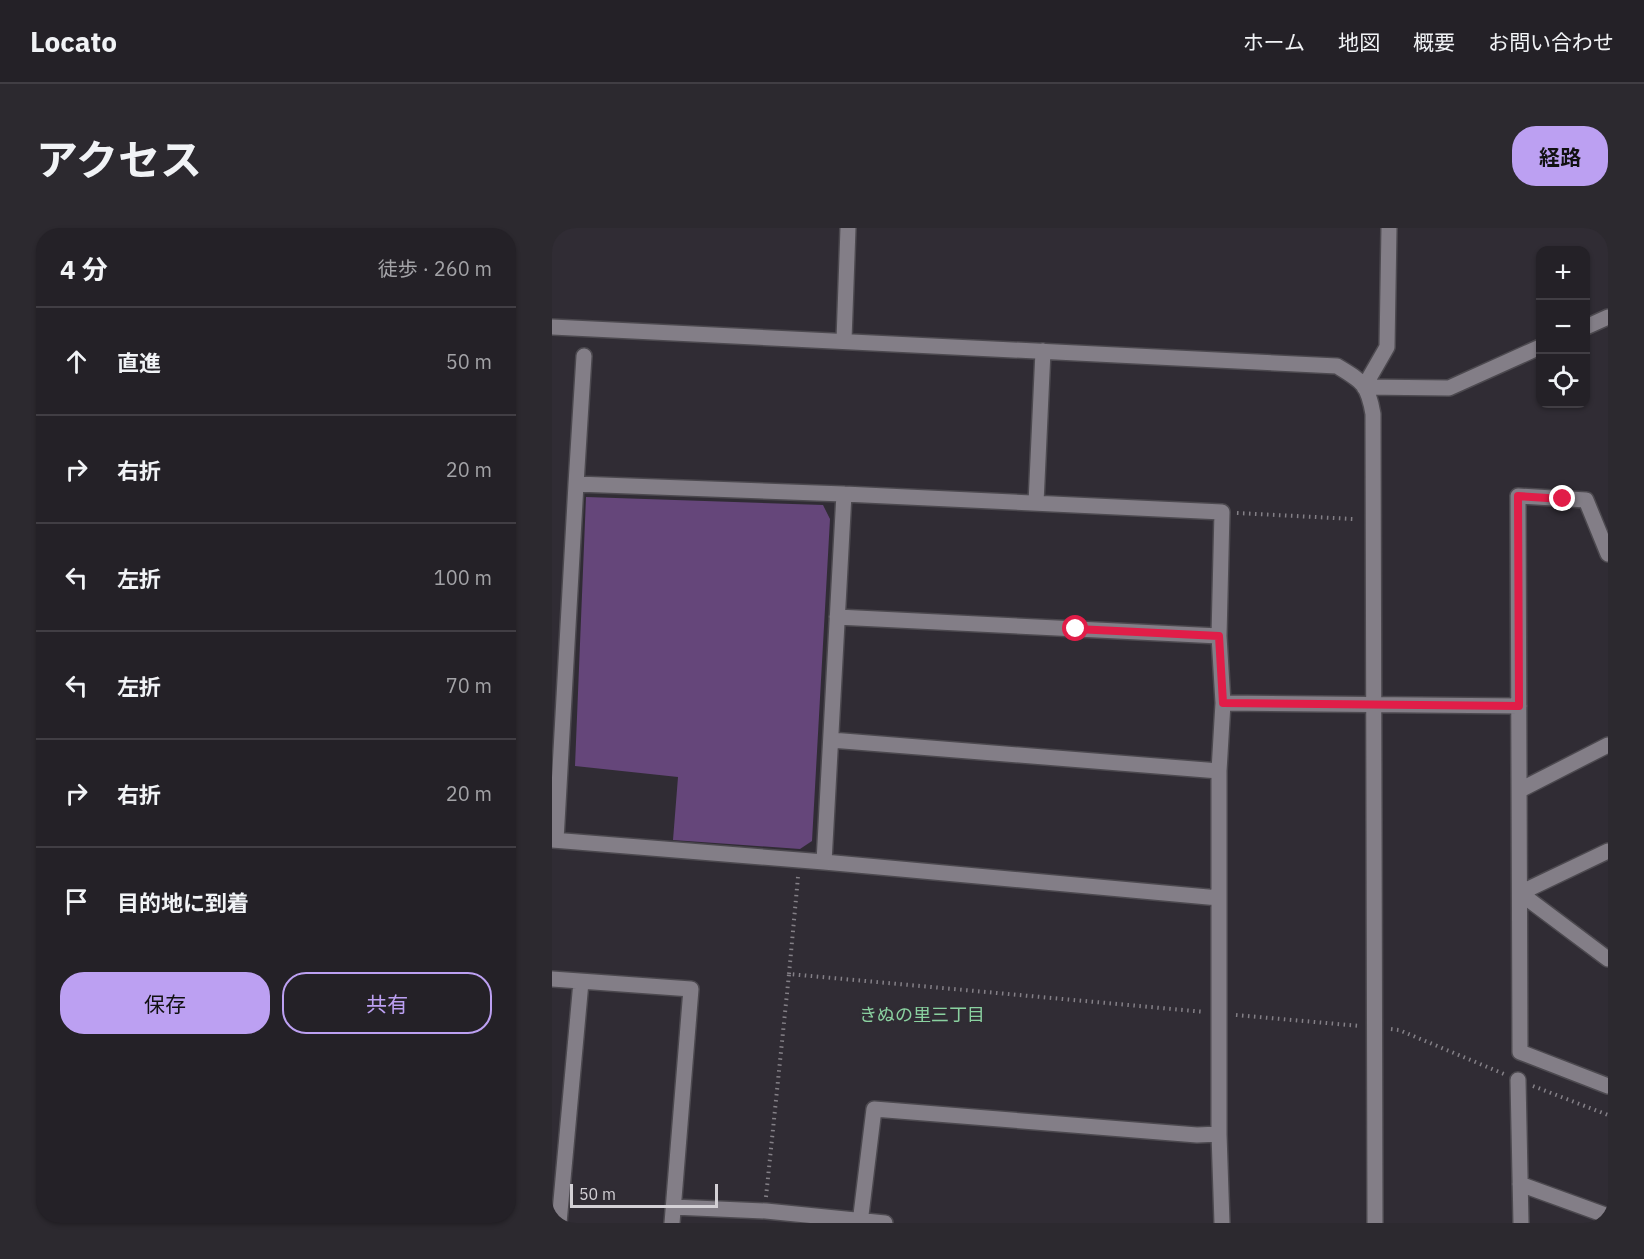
<!DOCTYPE html>
<html lang="ja">
<meta charset="utf-8">
<style>
body{margin:0;font-family:"IBM Plex Sans","Noto Sans JP",sans-serif;background:#2c292f;color:#f1f3f6}
.controls{position:absolute;right:18px;top:18px;display:grid;overflow:hidden;border-radius:12px;box-shadow:0 2px 4px #0004}
.controls button{width:54px;height:54px;display:grid;place-items:center;padding:0;border:0;border-bottom:2px solid #413e44;background:#242127;color:#f1f3f6;font:30px sans-serif}
.scale{position:absolute;left:18px;bottom:15px;width:148px;box-sizing:border-box;padding-left:6px;border:3px solid #d3d0d5;border-top:0;font-size:16px;line-height:21px;white-space:nowrap;color:#d3d0d5;-webkit-text-stroke:4px #302c34;paint-order:stroke}
.stop{position:absolute;width:18px;height:18px;margin:-14px;border:4px solid #e11d48;border-radius:50%;background:#fff}
.stop.end{background:#e11d48;border-color:#fff;box-shadow:0 2px 6px #0008}
.list{margin:0;padding:0;list-style:none}
h2{display:flex;justify-content:space-between;align-items:center;height:78px;margin:0;padding:0 24px;font-size:26px}
h2 small{font-size:20px;font-weight:400;color:#a3a3a7}
.list li{display:grid;grid-template-columns:39px 1fr auto;gap:18px;align-items:center;box-sizing:border-box;height:108px;padding:0 24px;border-top:2px solid #413e44}
.list b{display:block;font-size:22px;white-space:nowrap}
.list em{font-size:20px;font-style:normal;color:#a3a3a7}
.actions{display:flex;gap:12px;padding:18px 24px}
.actions a{flex:1;padding:14px 0;border:2px solid #bca0f2;border-radius:24px;text-align:center;font-size:21px;color:#bca0f2}
.actions .main{background:#bca0f2;color:#111}
.icon{flex:none;width:33px;height:33px;fill:none;stroke:currentColor;stroke-width:2;stroke-linecap:round;stroke-linejoin:round}
.map{position:relative;flex:none;width:1056px;height:995px;overflow:hidden;border-radius:24px}
header{display:flex;align-items:center;gap:36px;box-sizing:border-box;height:84px;padding:0 30px;background:#242127;border-bottom:2px solid #413e44}
header strong{font-size:28px}
nav{display:flex;gap:33px;margin-inline-start:auto;font-size:21px}
.intro{display:flex;align-items:center;justify-content:space-between;box-sizing:border-box;height:144px;padding:0 36px}
h1{margin:0;font-size:42px}
.button{padding:15px 27px;border-radius:24px;background:#bca0f2;color:#111;font-size:21px;font-weight:700}
main{display:flex;gap:36px;padding:0 36px}
aside{flex:1;background:#242127;border-radius:24px;box-shadow:0 2px 4px #0004}
.map>svg:first-child{display:block}
.green{fill:#65467a}
.lines{fill:none;stroke-linecap:round;stroke-linejoin:round}
.minor-casing{stroke:#4c494f;stroke-width:18}
.path{stroke:#848087;stroke-width:4;stroke-dasharray:1.5 4.5;stroke-linecap:butt}
.minor{stroke:#837e87;stroke-width:15}
.route{stroke:#e11d48;stroke-width:8}
.labels{text-anchor:middle;stroke-width:5;stroke-linejoin:round;paint-order:stroke}
.neighbourhood-label{font-size:18px;fill:#8ad1a0;stroke:#302c34}
</style>
<header>
<strong>Locato</strong>
<nav><a>ホーム</a><a>地図</a><a>概要</a><a>お問い合わせ</a></nav>
</header>
<div class="intro"><h1>アクセス</h1><a class="button">経路</a></div>
<main>
<aside>
<h2>4 分<small>徒歩 · 260 m</small></h2>
<ul class="list">
<li><svg class="icon" aria-label="ahead" viewBox="0 0 24 24"><path d="M12 20V5M6 11l6-6 6 6"/></svg><div><b>直進</b></div><em>50 m</em></li>
<li><svg class="icon" aria-label="right" viewBox="0 0 24 24"><path d="M7 20v-9h11M14 6l5 5-5 5"/></svg><div><b>右折</b></div><em>20 m</em></li>
<li><svg class="icon" aria-label="left" viewBox="0 0 24 24"><path d="M17 20v-9H6M10 6l-5 5 5 5"/></svg><div><b>左折</b></div><em>100 m</em></li>
<li><svg class="icon" aria-label="left" viewBox="0 0 24 24"><path d="M17 20v-9H6M10 6l-5 5 5 5"/></svg><div><b>左折</b></div><em>70 m</em></li>
<li><svg class="icon" aria-label="right" viewBox="0 0 24 24"><path d="M7 20v-9h11M14 6l5 5-5 5"/></svg><div><b>右折</b></div><em>20 m</em></li>
<li><svg class="icon" aria-label="arrive" viewBox="0 0 24 24"><path d="M6 21V4h12l-3 4 3 4H6"/></svg><div><b>目的地に到着</b></div></li>
</ul>
<div class="actions"><a class="main">保存</a><a>共有</a></div>
</aside>
<div class="map">
<svg width="1056" height="995" viewBox="0 0 1056 995">
<rect width="100%" height="100%" fill="#302c34"/>
<path class="green" d="M 34,269 L 271,277 L 278,291 L 260,613 L 248,621 L 121,612 L 126,549 L 23,538 Z"/>
<g class="lines">
<g class="minor-casing">
<path id="minor" d="M 837,0 L 835,119 L 812,159 L 897,160 L 988,119
M 0,99 L 785,138 C 810,153 816,156 821,186 L 823,995
M 1034,99 L 1056,89
M 292,112 L 296,0
M 24,256 L 32,128
M 484,275 L 491,123
M 1056,326 L 1034,272 L 966,268 L 968,824 L 1056,858
M 285,389 L 667,408
M 671,475 L 967,478
M 279,512 L 667,543
M 968,562 L 1056,517
M 0,612 L 272,634 L 667,670
M 4,612 L 24,256 L 292,266 L 670,284 L 667,408 L 671,475 L 667,543 L 667,906 L 670,995
M 1056,623 L 968,665 L 1056,731
M 272,634 L 292,266
M 0,751 L 139,761 L 120,995
M 966,852 L 969,995
M 968,956 L 1056,988
M 121,979 L 214,983 L 333,995
M 7,995 L 29,754
M 308,995 L 322,881 L 645,907 L 667,906"/>
</g>
<path class="path" d="M 685,285 L 801,291
M 237,746 L 246,649
M 684,787 L 808,798
M 839,801 L 847,802 L 952,846
M 981,858 L 1056,887
M 214,969 L 237,746 L 653,784"/>
<use href="#minor" class="minor"/>
</g>
<g class="lines">
<path class="route" d="M 524,401 L 667,408 L 671,475 L 967,478 L 966,268 L 1011,271"/>
</g>
<g class="labels">
<g class="neighbourhood-label">
<text x="370" y="793">きぬの里三丁目</text>
</g>
</g>
</svg>
<div class="controls">
<button>+</button>
<button>−</button>
<button><svg class="icon" aria-label="locate" viewBox="0 0 24 24"><circle cx="12" cy="12" r="6"/><path d="M12 2v4M12 18v4M2 12h4M18 12h4"/></svg></button>
</div>
<div class="scale">50 m</div>
<div class="stop" style="left:524px;top:401px"></div>
<div class="stop end" style="left:1011px;top:271px"></div>
</div>
</main>
